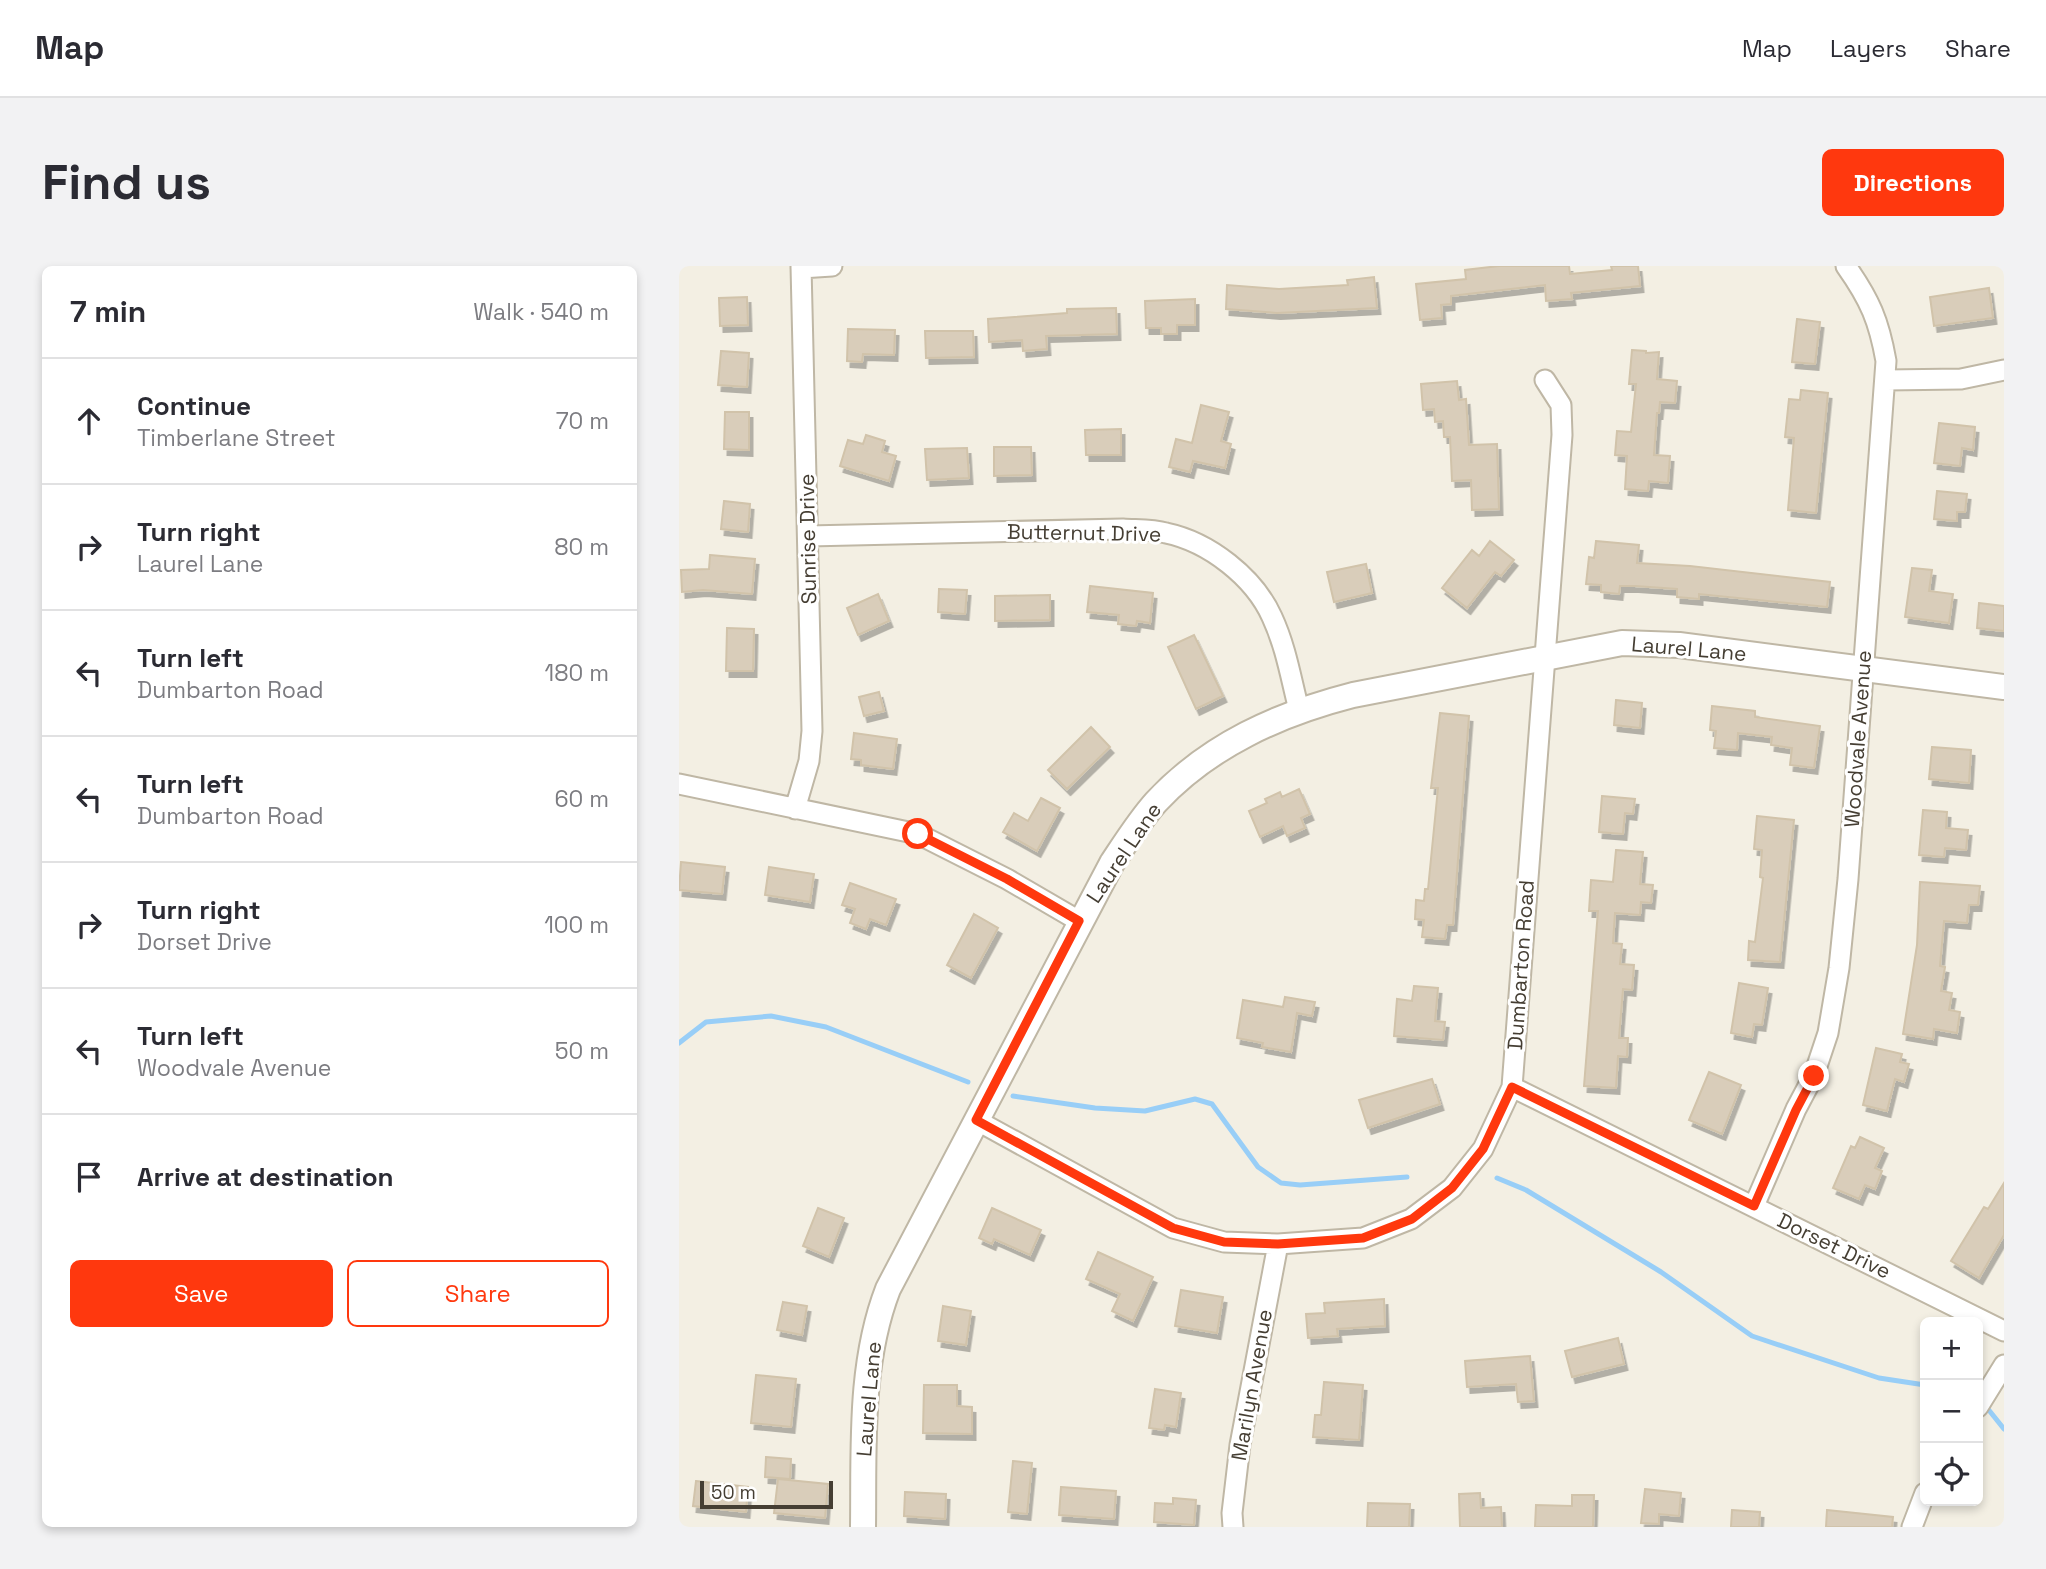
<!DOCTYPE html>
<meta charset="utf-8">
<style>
body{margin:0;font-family:"Space Grotesk",sans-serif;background:#f2f2f3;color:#2b2b33}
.controls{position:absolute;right:21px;bottom:21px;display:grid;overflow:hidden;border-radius:10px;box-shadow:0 4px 10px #0003}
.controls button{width:63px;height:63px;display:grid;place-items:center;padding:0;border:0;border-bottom:2px solid #e1e1e2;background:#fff;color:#2b2b33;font:35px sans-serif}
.scale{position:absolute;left:21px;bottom:18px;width:133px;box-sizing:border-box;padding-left:7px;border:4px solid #453e33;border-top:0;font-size:19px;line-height:24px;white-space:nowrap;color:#453e33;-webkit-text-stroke:5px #fff;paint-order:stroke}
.stop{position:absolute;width:21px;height:21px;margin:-16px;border:5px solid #ff380e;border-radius:50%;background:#fff}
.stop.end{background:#ff380e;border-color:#fff;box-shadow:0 2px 7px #0008}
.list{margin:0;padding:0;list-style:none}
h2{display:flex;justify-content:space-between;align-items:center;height:91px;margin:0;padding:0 28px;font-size:30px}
h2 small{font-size:23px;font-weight:400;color:#7c7c81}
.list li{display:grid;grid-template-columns:46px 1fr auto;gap:21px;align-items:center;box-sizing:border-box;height:126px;padding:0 28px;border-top:2px solid #e1e1e2}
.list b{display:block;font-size:26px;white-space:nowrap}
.list p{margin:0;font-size:23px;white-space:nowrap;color:#7c7c81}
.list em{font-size:23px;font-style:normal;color:#7c7c81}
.actions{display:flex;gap:14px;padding:21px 28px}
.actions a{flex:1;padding:16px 0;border:2px solid #ff380e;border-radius:10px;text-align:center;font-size:24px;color:#ff380e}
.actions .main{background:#ff380e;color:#fff}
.icon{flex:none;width:38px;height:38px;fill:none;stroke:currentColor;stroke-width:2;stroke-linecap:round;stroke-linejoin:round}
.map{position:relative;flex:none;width:1325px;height:1261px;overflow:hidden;border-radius:10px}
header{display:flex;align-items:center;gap:42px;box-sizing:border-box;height:98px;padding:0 35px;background:#fff;border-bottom:2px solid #e1e1e2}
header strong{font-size:33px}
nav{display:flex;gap:38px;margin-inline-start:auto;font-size:24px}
.intro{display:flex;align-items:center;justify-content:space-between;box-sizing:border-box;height:168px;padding:0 42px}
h1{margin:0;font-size:49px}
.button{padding:18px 32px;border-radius:10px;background:#ff380e;color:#fff;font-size:24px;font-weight:700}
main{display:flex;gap:42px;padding:0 42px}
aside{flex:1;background:#fff;border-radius:10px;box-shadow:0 4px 10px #0003}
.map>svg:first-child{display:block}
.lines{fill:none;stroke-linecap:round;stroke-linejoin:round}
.stream{stroke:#98cef7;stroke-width:5}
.building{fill:#d9cdba;stroke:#d1c3aa;stroke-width:2;filter:url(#shadow)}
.minor-casing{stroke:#bfb7a5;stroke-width:23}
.tertiary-casing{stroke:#bfb7a5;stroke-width:28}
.minor{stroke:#fff;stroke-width:19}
.tertiary{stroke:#fff;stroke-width:24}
.route{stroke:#ff380e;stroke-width:9}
.labels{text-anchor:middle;stroke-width:6;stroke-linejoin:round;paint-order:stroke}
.street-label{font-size:21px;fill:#453e33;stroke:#fff}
</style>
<header>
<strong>Map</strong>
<nav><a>Map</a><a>Layers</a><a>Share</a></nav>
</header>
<div class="intro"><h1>Find us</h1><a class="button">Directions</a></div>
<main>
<aside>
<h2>7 min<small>Walk · 540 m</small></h2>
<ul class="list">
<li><svg class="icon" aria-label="ahead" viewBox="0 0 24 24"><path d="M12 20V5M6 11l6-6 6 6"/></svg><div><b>Continue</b><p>Timberlane Street</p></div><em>70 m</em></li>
<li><svg class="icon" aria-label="right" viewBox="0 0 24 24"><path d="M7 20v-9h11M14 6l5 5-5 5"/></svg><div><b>Turn right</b><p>Laurel Lane</p></div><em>80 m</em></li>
<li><svg class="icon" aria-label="left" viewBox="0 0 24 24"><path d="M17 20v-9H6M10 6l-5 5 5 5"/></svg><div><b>Turn left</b><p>Dumbarton Road</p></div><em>180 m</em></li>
<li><svg class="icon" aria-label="left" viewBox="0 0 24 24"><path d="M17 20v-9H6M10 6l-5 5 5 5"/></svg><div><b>Turn left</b><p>Dumbarton Road</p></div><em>60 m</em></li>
<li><svg class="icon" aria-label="right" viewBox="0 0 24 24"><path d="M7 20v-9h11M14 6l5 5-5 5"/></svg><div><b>Turn right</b><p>Dorset Drive</p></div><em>100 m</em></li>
<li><svg class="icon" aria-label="left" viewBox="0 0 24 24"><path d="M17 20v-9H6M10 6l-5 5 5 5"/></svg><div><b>Turn left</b><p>Woodvale Avenue</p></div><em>50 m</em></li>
<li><svg class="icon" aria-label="arrive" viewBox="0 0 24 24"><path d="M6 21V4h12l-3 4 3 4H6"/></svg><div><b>Arrive at destination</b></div></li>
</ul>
<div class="actions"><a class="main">Save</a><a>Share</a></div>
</aside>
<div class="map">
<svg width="1325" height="1261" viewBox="0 0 1325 1261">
<defs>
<filter id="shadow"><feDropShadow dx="3.5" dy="6" stdDeviation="0" flood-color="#0004"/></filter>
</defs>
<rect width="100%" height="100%" fill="#f3efe3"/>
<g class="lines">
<path class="stream" d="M 0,777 L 27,756 L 92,750 L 147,761 L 289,816
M 334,830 L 416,842 L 466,845 L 516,833 L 533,838 L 579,901 L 602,917 L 621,919 L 728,911
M 818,912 L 847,924 L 982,1006 L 1073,1070 L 1200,1112 L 1246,1119
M 1309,1143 L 1325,1163"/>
</g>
<path class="building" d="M 820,0 L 890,0 L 891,8 L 933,4 L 932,0 L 959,0 L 961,20 L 892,27 L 893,33 L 867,35 L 866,19 L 772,30 L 772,38 L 762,39 L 763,52 L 741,54 L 737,18 L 787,13 L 786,4 Z
M 695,11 L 698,42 L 598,47 L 547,43 L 548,19 L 600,23 L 669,19 L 668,14 Z
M 1310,22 L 1314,52 L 1255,60 L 1251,31 Z
M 68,31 L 69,59 L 41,60 L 40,32 Z
M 516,33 L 516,59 L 498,59 L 498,68 L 482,68 L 482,62 L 467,62 L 466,35 Z
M 437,42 L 438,68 L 367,70 L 368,83 L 344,85 L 343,74 L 310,76 L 309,53 L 388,47 L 388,43 Z
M 1118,53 L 1141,56 L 1136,98 L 1113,96 Z
M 169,63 L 216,64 L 215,89 L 184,88 L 183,96 L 168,95 Z
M 246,65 L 294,65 L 295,91 L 247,92 Z
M 953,84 L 967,85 L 967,87 L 980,86 L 978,113 L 998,115 L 996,137 L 981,136 L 980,147 L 978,147 L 975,189 L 991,190 L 989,217 L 970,215 L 969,225 L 946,223 L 948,190 L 936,189 L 938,165 L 952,166 L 957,118 L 950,118 Z
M 42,85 L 70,87 L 68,121 L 39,119 Z
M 778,115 L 780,134 L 787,133 L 790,179 L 818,178 L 820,243 L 793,244 L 792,214 L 773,215 L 771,171 L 765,171 L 764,155 L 756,156 L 755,143 L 744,144 L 742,118 Z
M 1122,124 L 1149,127 L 1137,247 L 1109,244 L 1115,172 L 1106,171 L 1110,133 L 1121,134 Z
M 522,139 L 550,146 L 542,175 L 552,178 L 546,202 L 514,195 L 511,206 L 490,201 L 497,173 L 513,177 Z
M 46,146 L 70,146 L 70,184 L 45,183 Z
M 1260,157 L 1296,161 L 1294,184 L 1283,182 L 1281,200 L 1255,197 Z
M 442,163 L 442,189 L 407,189 L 406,164 Z
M 187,169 L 206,175 L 203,186 L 217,190 L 210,215 L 161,200 L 169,174 L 184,178 Z
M 315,181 L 352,181 L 353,209 L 315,210 Z
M 288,182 L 290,212 L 248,214 L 246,183 Z
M 1258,225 L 1288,228 L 1286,246 L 1278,246 L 1278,255 L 1255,253 Z
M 45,235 L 71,238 L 69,266 L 42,263 Z
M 811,275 L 835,294 L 822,310 L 816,306 L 788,342 L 763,322 L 793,284 L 800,290 Z
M 917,275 L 960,279 L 958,297 L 1011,300 L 1151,316 L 1148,341 L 1020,328 L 1020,333 L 998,331 L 998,323 L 956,320 L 941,320 L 940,328 L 922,326 L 922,319 L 907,318 L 910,291 L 915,292 Z
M 31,289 L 76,293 L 73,328 L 24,324 L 3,326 L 2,304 L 30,303 Z
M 687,298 L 693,327 L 655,336 L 648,306 Z
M 1233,302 L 1253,304 L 1250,325 L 1274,328 L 1270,357 L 1226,351 Z
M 411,320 L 474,327 L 471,357 L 458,355 L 457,360 L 439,358 L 440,349 L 408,346 Z
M 260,323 L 288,324 L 286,348 L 259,346 Z
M 199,328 L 210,355 L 179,369 L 168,342 Z
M 371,329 L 371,354 L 316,355 L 316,330 Z
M 1300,337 L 1325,340 L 1325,365 L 1298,362 Z
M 48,362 L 75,363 L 74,405 L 47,405 Z
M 515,369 L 544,430 L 517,443 L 489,381 Z
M 200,426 L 205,445 L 185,450 L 180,431 Z
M 937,434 L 963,437 L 961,462 L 935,459 Z
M 1033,440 L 1076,445 L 1076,451 L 1141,460 L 1135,502 L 1111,499 L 1113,482 L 1092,479 L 1093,471 L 1059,467 L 1058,484 L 1035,482 L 1037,465 L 1031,464 Z
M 761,447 L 790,450 L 774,659 L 768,659 L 766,673 L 743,671 L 745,654 L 736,653 L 737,634 L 745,635 L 746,623 L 749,623 L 759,522 L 752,522 Z
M 412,461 L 431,481 L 388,523 L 369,504 Z
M 175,467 L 218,473 L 214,503 L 182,499 L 182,494 L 172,493 Z
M 1253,481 L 1292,484 L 1290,517 L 1250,513 Z
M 620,523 L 631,548 L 622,552 L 626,562 L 608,570 L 604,560 L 581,571 L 570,545 L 588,537 L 586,533 L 601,526 L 603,531 Z
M 923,530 L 956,533 L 954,548 L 946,547 L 944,568 L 920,566 Z
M 362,532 L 381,542 L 358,585 L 324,566 L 335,547 L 349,555 Z
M 1244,544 L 1268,546 L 1267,562 L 1289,564 L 1287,584 L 1266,582 L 1265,591 L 1240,589 Z
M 1078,550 L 1115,554 L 1101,696 L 1069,694 L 1070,675 L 1076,676 L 1084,612 L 1081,611 L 1083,584 L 1075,583 Z
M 937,584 L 964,586 L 961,618 L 974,619 L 972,637 L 962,636 L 961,649 L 936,647 L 934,677 L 943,678 L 941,698 L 955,699 L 953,724 L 944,723 L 940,772 L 949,772 L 948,791 L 939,790 L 937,822 L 905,820 L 919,645 L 910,645 L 912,614 L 934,616 Z
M 2,596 L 46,601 L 43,628 L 0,624 Z
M 90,601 L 135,608 L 131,636 L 86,629 Z
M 1241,616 L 1301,620 L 1299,639 L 1290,639 L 1288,657 L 1265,655 L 1261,700 L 1266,701 L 1262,725 L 1273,727 L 1270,744 L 1281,746 L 1278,767 L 1255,763 L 1254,773 L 1224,768 L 1238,679 Z
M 171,617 L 217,633 L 207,659 L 191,653 L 187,663 L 171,657 L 176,643 L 163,639 Z
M 295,648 L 319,662 L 292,712 L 268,699 Z
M 1060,717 L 1089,722 L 1083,759 L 1075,758 L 1073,771 L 1052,767 Z
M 735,720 L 759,722 L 756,755 L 766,756 L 764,774 L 715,770 L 718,733 L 733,735 Z
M 606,731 L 636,736 L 633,750 L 618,747 L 612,786 L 583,781 L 584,777 L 558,772 L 564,734 L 604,741 Z
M 1197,782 L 1223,788 L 1221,796 L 1230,798 L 1225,816 L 1216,813 L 1208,845 L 1184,839 Z
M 1030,806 L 1062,819 L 1043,868 L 1010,854 Z
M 753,813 L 761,838 L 689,862 L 680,834 Z
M 1181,871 L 1205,882 L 1196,902 L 1203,905 L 1196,923 L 1186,919 L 1180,933 L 1154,922 L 1172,880 L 1176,882 Z
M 1325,917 L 1325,969 L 1300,1012 L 1272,995 L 1305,941 L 1309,943 Z
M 139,942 L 165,952 L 150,991 L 124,980 Z
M 313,942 L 362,964 L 351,989 L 315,973 L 313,978 L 300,972 Z
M 419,986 L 474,1011 L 454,1055 L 433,1045 L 441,1028 L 407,1013 Z
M 502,1024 L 544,1031 L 538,1067 L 496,1060 Z
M 705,1033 L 706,1060 L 658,1063 L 659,1070 L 629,1072 L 627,1048 L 646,1047 L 645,1037 Z
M 104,1036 L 128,1040 L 123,1069 L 98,1064 Z
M 264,1040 L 292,1045 L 287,1079 L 259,1075 Z
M 939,1072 L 945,1098 L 893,1111 L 886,1085 Z
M 851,1090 L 855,1135 L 839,1136 L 837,1118 L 788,1121 L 786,1095 Z
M 77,1109 L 117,1113 L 112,1161 L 72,1157 Z
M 645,1116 L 684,1119 L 680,1174 L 634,1171 L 636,1149 L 642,1149 Z
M 245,1119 L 278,1119 L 278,1140 L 293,1141 L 293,1168 L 244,1167 Z
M 476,1123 L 502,1127 L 497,1161 L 486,1159 L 485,1164 L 470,1162 Z
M 87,1191 L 112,1193 L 111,1213 L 86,1211 Z
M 334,1195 L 353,1197 L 348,1248 L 329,1246 Z
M 99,1213 L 149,1218 L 146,1252 L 95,1247 Z
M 17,1215 L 69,1221 L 67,1246 L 14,1240 Z
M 382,1221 L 437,1225 L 435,1253 L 380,1249 Z
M 966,1223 L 1002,1227 L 1000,1250 L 980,1248 L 980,1258 L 962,1257 Z
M 226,1226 L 267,1228 L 266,1253 L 225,1250 Z
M 801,1227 L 802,1242 L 822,1241 L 823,1261 L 781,1261 L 780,1228 Z
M 893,1229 L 915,1229 L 914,1261 L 856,1261 L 857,1239 L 893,1240 Z
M 494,1232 L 517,1234 L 515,1259 L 475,1256 L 476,1237 L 494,1238 Z
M 689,1237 L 731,1238 L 730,1261 L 688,1261 Z
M 1053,1244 L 1081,1246 L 1080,1261 L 1052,1261 Z
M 1148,1244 L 1214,1251 L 1213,1261 L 1147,1261 Z"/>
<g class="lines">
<g class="minor-casing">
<path id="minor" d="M 122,2 L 153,0
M 1207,114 L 1282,113 L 1325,104
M 129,270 L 444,263 C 458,264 473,263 487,267 C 530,276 575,311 593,351 C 607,381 612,413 620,444
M 0,518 L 239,568 L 328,613 L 400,655
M 116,543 L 130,495 L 133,465 L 122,0
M 833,821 L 1325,1065
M 297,854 L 494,962 L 545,976 L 599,978 L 684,972 L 732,953 L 773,922 L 804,883 L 833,821 L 883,169 L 882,139 L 866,114
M 1075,940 L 1117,843 L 1135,809 L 1149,767 L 1160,702 L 1169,613 L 1207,95 C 1200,55 1191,34 1167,0
M 1299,1141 L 1325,1099
M 554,1261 L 553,1247 L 561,1179 L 599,978
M 1233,1261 L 1246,1227"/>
</g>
<g class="tertiary-casing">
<path id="tertiary" d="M 184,1261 C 185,1182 180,1098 209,1023 L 433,597 C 447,576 460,555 477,536 C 530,479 600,448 674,429 L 943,377 L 1000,379 L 1325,421"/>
</g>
<use href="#minor" class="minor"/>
<use href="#tertiary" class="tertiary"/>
</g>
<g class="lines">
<path class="route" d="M 239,568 L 328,613 L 400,655 L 297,854 L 494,962 L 545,976 L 599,978 L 684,972 L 733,953 L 773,922 L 804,883 L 833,821 L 1075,940 L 1117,844 L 1135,810"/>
</g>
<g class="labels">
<g class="street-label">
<text transform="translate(405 267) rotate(1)" y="7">Butternut Drive</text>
<text transform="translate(129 273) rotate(-91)" y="7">Sunrise Drive</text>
<text transform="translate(1010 383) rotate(5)" y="7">Laurel Lane</text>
<text transform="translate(1179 473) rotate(-86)" y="7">Woodvale Avenue</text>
<text transform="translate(445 587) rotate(-56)" y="7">Laurel Lane</text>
<text transform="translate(842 699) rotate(-86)" y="7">Dumbarton Road</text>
<text transform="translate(1155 980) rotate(26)" y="7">Dorset Drive</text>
<text transform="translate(573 1119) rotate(-80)" y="7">Marilyn Avenue</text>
<text transform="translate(190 1133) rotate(-85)" y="7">Laurel Lane</text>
</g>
</g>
</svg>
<div class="controls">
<button>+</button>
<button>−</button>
<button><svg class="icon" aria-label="locate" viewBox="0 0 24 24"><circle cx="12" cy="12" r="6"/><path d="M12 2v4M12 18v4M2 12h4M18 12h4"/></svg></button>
</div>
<div class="scale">50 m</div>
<div class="stop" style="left:239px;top:568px"></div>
<div class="stop end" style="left:1135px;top:810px"></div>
</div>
</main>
